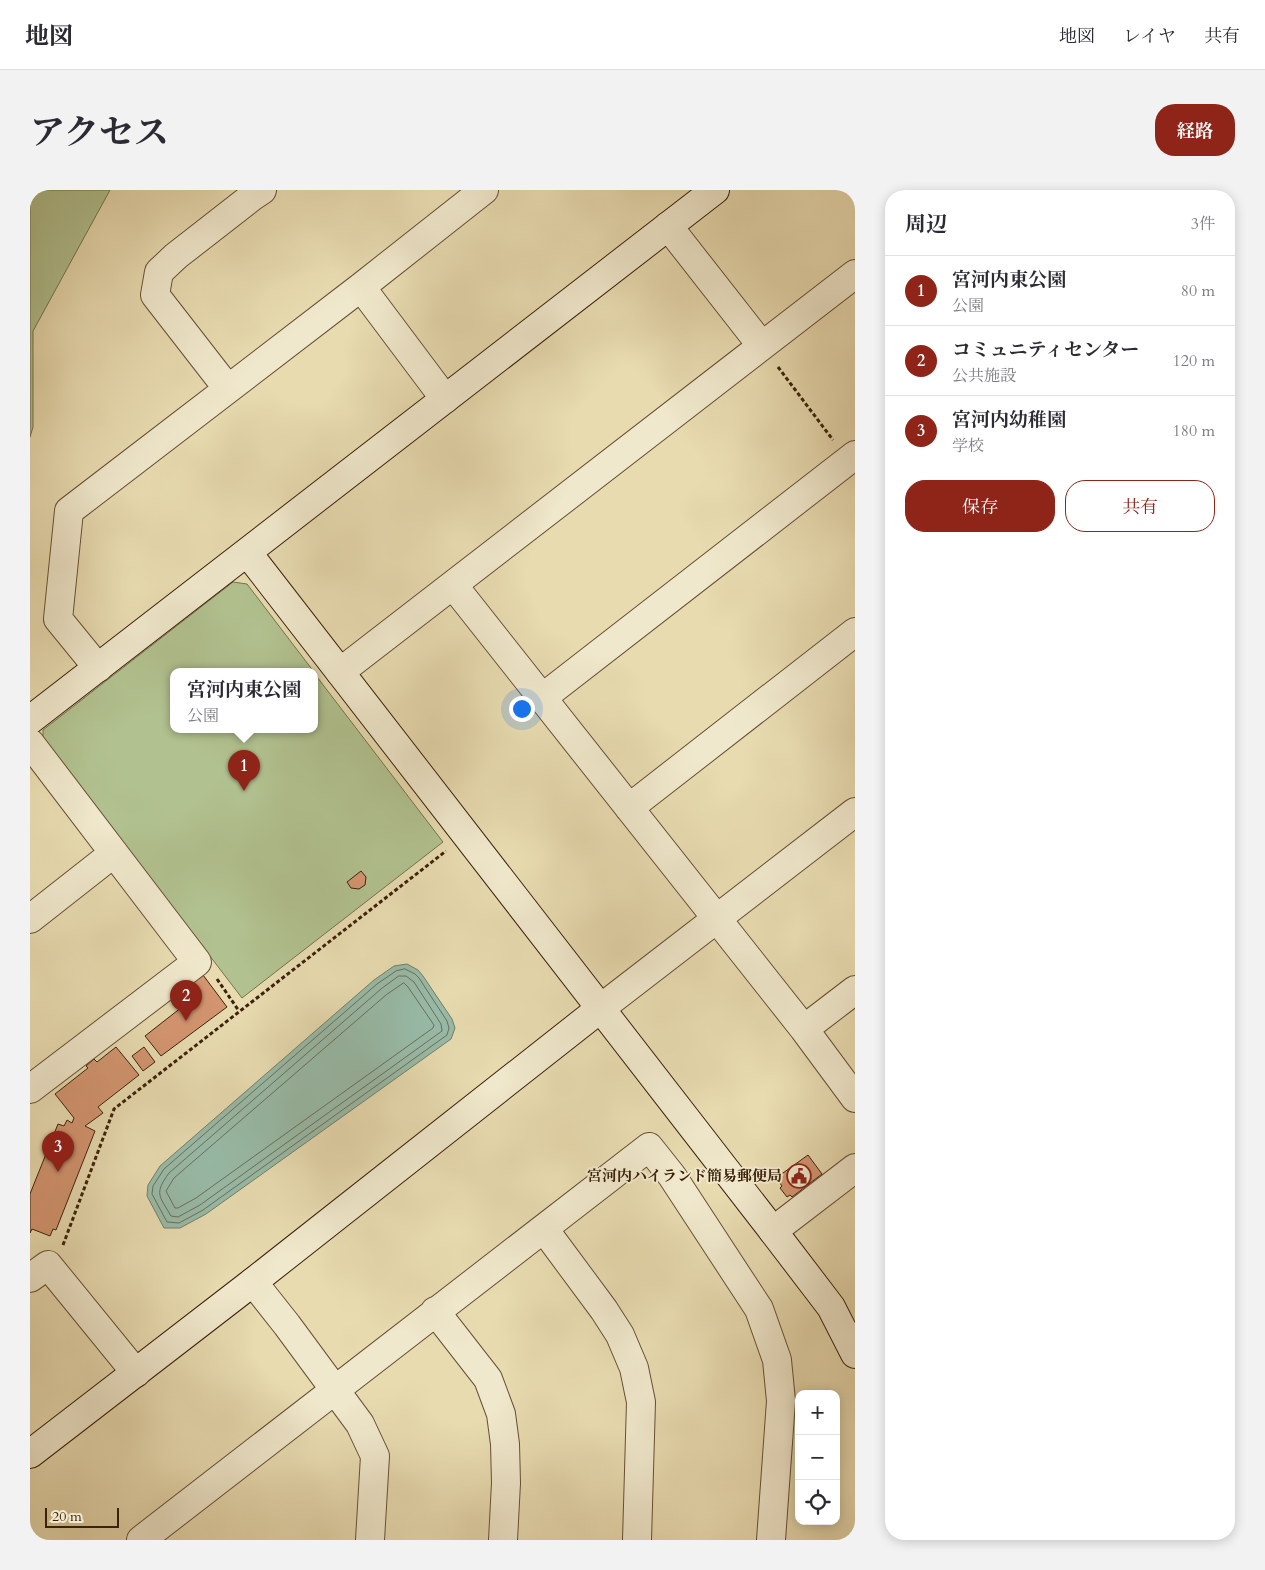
<!DOCTYPE html>
<html lang="ja">
<meta charset="utf-8">
<style>
body{margin:0;font-family:Cardo,"Noto Serif JP",serif;background:#f2f2f3;color:#2b2b33}
.controls{position:absolute;right:15px;bottom:15px;display:grid;overflow:hidden;border-radius:10px;box-shadow:0 2px 12px #0003}
.controls button{width:45px;height:45px;display:grid;place-items:center;padding:0;border:0;border-bottom:1px solid #e1e1e2;background:#fff;color:#2b2b33;font:25px sans-serif}
.scale{position:absolute;left:15px;bottom:12px;width:74px;box-sizing:border-box;padding-left:5px;border:2px solid #3c220a;border-top:0;font-size:14px;line-height:18px;white-space:nowrap;color:#3c220a;-webkit-text-stroke:4px #f0e8cc;paint-order:stroke}
.you{position:absolute;left:491px;top:518px;width:18px;height:18px;margin:-12px;border:4px solid #fff;border-radius:50%;background:#1a73e8;box-shadow:0 0 0 8px #1a73e833}
.badge{display:grid;place-items:center;width:32px;height:32px;border-radius:50%;background:#8f2418;color:#fff;font-size:16px;font-weight:700}
.pin{position:absolute;translate:-50% -41px;filter:drop-shadow(0 1px 2px #0008)}
.pin::after{content:'';position:absolute;top:26px;width:18px;height:15px;background:inherit;clip-path:polygon(0 0,100% 0,50% 100%)}
.popup{position:absolute;left:140px;top:478px;width:148px;height:65px;box-sizing:border-box;display:grid;place-content:center;border-radius:10px;background:#fff;filter:drop-shadow(0 1px 4px #0005);font-size:16px;white-space:nowrap;color:#7c7c81}
.popup b{font-size:19px;color:#2b2b33}
.popup::after{content:'';position:absolute;left:50%;top:100%;margin-left:-10px;border:10px solid transparent;border-top-color:#fff}
.list{margin:0;padding:0;list-style:none}
h2{display:flex;justify-content:space-between;align-items:center;height:65px;margin:0;padding:0 20px;font-size:21px}
h2 small{font-size:16px;font-weight:400;color:#7c7c81}
.list li{display:grid;grid-template-columns:32px 1fr auto;gap:15px;align-items:center;box-sizing:border-box;height:70px;padding:0 20px;border-top:1px solid #e1e1e2}
.list b{display:block;font-size:19px;white-space:nowrap}
.list p{margin:0;font-size:16px;white-space:nowrap;color:#7c7c81}
.list em{font-size:16px;font-style:normal;color:#7c7c81}
.actions{display:flex;gap:10px;padding:15px 20px}
.actions a{flex:1;padding:11px 0;border:1px solid #8f2418;border-radius:20px;text-align:center;font-size:18px;color:#8f2418}
.actions .main{background:#8f2418;color:#fff}
.icon{flex:none;width:28px;height:28px;fill:none;stroke:currentColor;stroke-width:2;stroke-linecap:round;stroke-linejoin:round}
.map{position:relative;flex:none;width:825px;height:1350px;overflow:hidden;border-radius:20px}
header{display:flex;align-items:center;gap:30px;box-sizing:border-box;height:70px;padding:0 25px;background:#fff;border-bottom:1px solid #e1e1e2}
header strong{font-size:24px}
nav{display:flex;gap:28px;margin-inline-start:auto;font-size:18px}
.intro{display:flex;align-items:center;justify-content:space-between;box-sizing:border-box;height:120px;padding:0 30px}
h1{margin:0;font-size:35px}
.button{padding:12px 22px;border-radius:20px;background:#8f2418;color:#fff;font-size:18px;font-weight:700}
main{display:flex;gap:30px;padding:0 30px}
aside{flex:1;background:#fff;border-radius:20px;box-shadow:0 2px 12px #0003}
.map>svg:first-child{display:block}
.green{fill:#b1c18f;stroke:#76724c}
.water{fill:#98bba8;stroke:#737e69}
.lines{fill:none;stroke-linecap:round;stroke-linejoin:round}
.shore{stroke:#6a6e59;stroke-width:1}
.building{fill:#d39570;stroke:#3c220a}
.street-casing{stroke:#675034;stroke-width:30}
.secondary-casing{stroke:#3c220a;stroke-width:30}
.path{stroke:#3c220a;stroke-width:3;stroke-dasharray:4 2.5;stroke-linecap:butt}
.street{stroke:#f0e8cc;stroke-width:28}
.secondary{stroke:#f0e8cc;stroke-width:28}
.labels{text-anchor:middle;stroke-width:4;stroke-linejoin:round;paint-order:stroke}
.poi-label{font-size:15px;font-weight:bold;fill:#3c220a;stroke:#f0e8cc;text-anchor:end}
</style>
<header>
<strong>地図</strong>
<nav><a>地図</a><a>レイヤ</a><a>共有</a></nav>
</header>
<div class="intro"><h1>アクセス</h1><a class="button">経路</a></div>
<main>
<div class="map">
<svg width="825" height="1350" viewBox="0 0 825 1350">
<rect width="100%" height="100%" fill="#e8dbb0"/>
<filter id="stains"><feTurbulence type="fractalNoise" baseFrequency=".004" numOctaves="4"/><feColorMatrix values="0 0 0 0 .2 0 0 0 0 .09 0 0 0 0 .02 0 0 0 .5 -.17"/></filter>
<radialGradient id="worn" r=".72"><stop offset=".6" stop-color="#630" stop-opacity="0"/><stop offset="1" stop-color="#630" stop-opacity=".3"/></radialGradient>
<path class="green" d="M 0,0 L 80,0 L 3,141 L 3,237 L 0,247 Z
M 203,392 L 217,394 L 284,482 L 144,482 L 144,540 L 284,540 L 284,483 L 413,652 L 212,808 L 13,548 L 13,540 Z"/>
<path class="water" d="M 377,774 L 388,780 L 393,786 L 422,829 L 425,838 L 421,849 L 176,1024 L 150,1038 L 134,1038 L 117,1006 L 118,995 L 130,976 L 344,790 L 364,776 Z"/>
<g class="lines">
<path class="shore" d="M 375,779 L 385,784 L 389,788 L 417,831 L 419,838 L 417,845 L 173,1020 L 149,1033 L 137,1032 L 122,1004 L 123,996 L 134,979 L 347,794 L 366,781 Z
M 369,786 L 376,786 L 384,792 L 411,834 L 412,841 L 170,1015 L 148,1027 L 141,1026 C 129,1005 124,1004 139,983 L 351,799 Z
M 374,793 L 378,797 L 404,835 L 403,838 L 166,1008 L 148,1018 L 145,1018 L 136,1001 L 144,988 L 356,805 Z"/>
</g>
<path class="building" d="M 331,681 L 336,687 L 335,695 L 329,699 L 321,698 L 317,692 Z
M 170,781 L 197,817 L 131,866 L 115,846 L 152,817 L 144,806 Z
M 86,857 L 109,885 L 68,917 L 73,923 L 55,936 L 65,941 L 26,1040 L 23,1039 L 20,1046 L 2,1039 L 0,1043 L 0,1004 L 28,934 L 34,936 L 37,930 L 42,933 L 44,928 L 25,904 L 58,878 L 56,876 L 64,869 L 67,872 Z
M 114,857 L 125,872 L 113,881 L 102,866 Z
M 778,965 L 792,984 L 762,1007 L 760,1005 L 757,1007 L 750,998 L 752,996 L 746,988 Z"/>
<g class="lines">
<g class="street-casing">
<path id="street" d="M 638,36 L 732,156
M 331,97 L 415,209
M 198,199 L 125,105 L 129,82 L 146,66 L 223,6 L 232,0
M 423,395 L 774,839 L 825,908
M 68,478 L 28,429 L 39,321 L 331,97 L 454,0
M 310,482 L 825,84
M 512,508 L 825,265
M 0,553 L 167,772 L 0,899
M 599,618 L 825,442
M 0,729 L 84,663
M 571,818 L 825,622
M 774,839 L 825,800
M 514,1039 L 574,1120 L 590,1145 L 604,1178 L 611,1212 L 607,1350
M 743,1041 L 825,978
M 0,1088 L 18,1075 L 106,1183
M 223,1092 L 257,1135 L 330,1234 L 345,1266 L 340,1350
M 405,1121 L 458,1189 L 471,1224 L 475,1254 L 476,1293 L 473,1350
M 111,1350 L 619,957 L 642,986 L 729,1119 L 747,1170 L 751,1211 L 741,1350"/>
</g>
<g class="secondary-casing">
<path id="secondary" d="M 217,362 L 743,1041 L 801,1117 L 825,1164
M 0,530 L 685,0
M 0,1264 L 223,1092 L 571,818"/>
</g>
<path class="path" d="M 748,177 L 803,250
M 187,789 L 209,821
M 33,1055 L 84,919 L 416,661"/>
<use href="#street" class="street"/>
<use href="#secondary" class="secondary"/>
</g>
<defs>
<g id="civic-ring" transform="scale(1.25)"><circle r="9.5" fill="#f0e8cc" stroke="#8f2418" stroke-width="1.5"/><path d="M-.6-6.5H3V-4.5H.6V-3L4-1V1h2V6H-6V1h2V-1L-.6-3ZM-1.2 2.5V6h2.4V2.5Z" fill="#8f2418"/></g>
</defs>
<g fill-rule="evenodd">
<use href="#civic-ring" x="769" y="986"/>
</g>
<g class="labels">
<g class="poi-label">
<text x="752" y="991">宮河内ハイランド簡易郵便局</text>
</g>
</g>
<rect width="100%" height="100%" filter="url(#stains)"/>
<rect width="100%" height="100%" fill="url(#worn)"/>
</svg>
<div class="controls">
<button>+</button>
<button>−</button>
<button><svg class="icon" aria-label="locate" viewBox="0 0 24 24"><circle cx="12" cy="12" r="6"/><path d="M12 2v4M12 18v4M2 12h4M18 12h4"/></svg></button>
</div>
<div class="scale">20 m</div>
<div class="you"></div>
<div class="pin badge" style="left:214px;top:601px">1</div>
<div class="popup"><b>宮河内東公園</b>公園</div>
<div class="pin badge" style="left:156px;top:831px">2</div>
<div class="pin badge" style="left:28px;top:982px">3</div>
</div>
<aside>
<h2>周辺<small>3件</small></h2>
<ul class="list">
<li><span class="badge">1</span><div><b>宮河内東公園</b><p>公園</p></div><em>80 m</em></li>
<li><span class="badge">2</span><div><b>コミュニティセンター</b><p>公共施設</p></div><em>120 m</em></li>
<li><span class="badge">3</span><div><b>宮河内幼稚園</b><p>学校</p></div><em>180 m</em></li>
</ul>
<div class="actions"><a class="main">保存</a><a>共有</a></div>
</aside>
</main>
